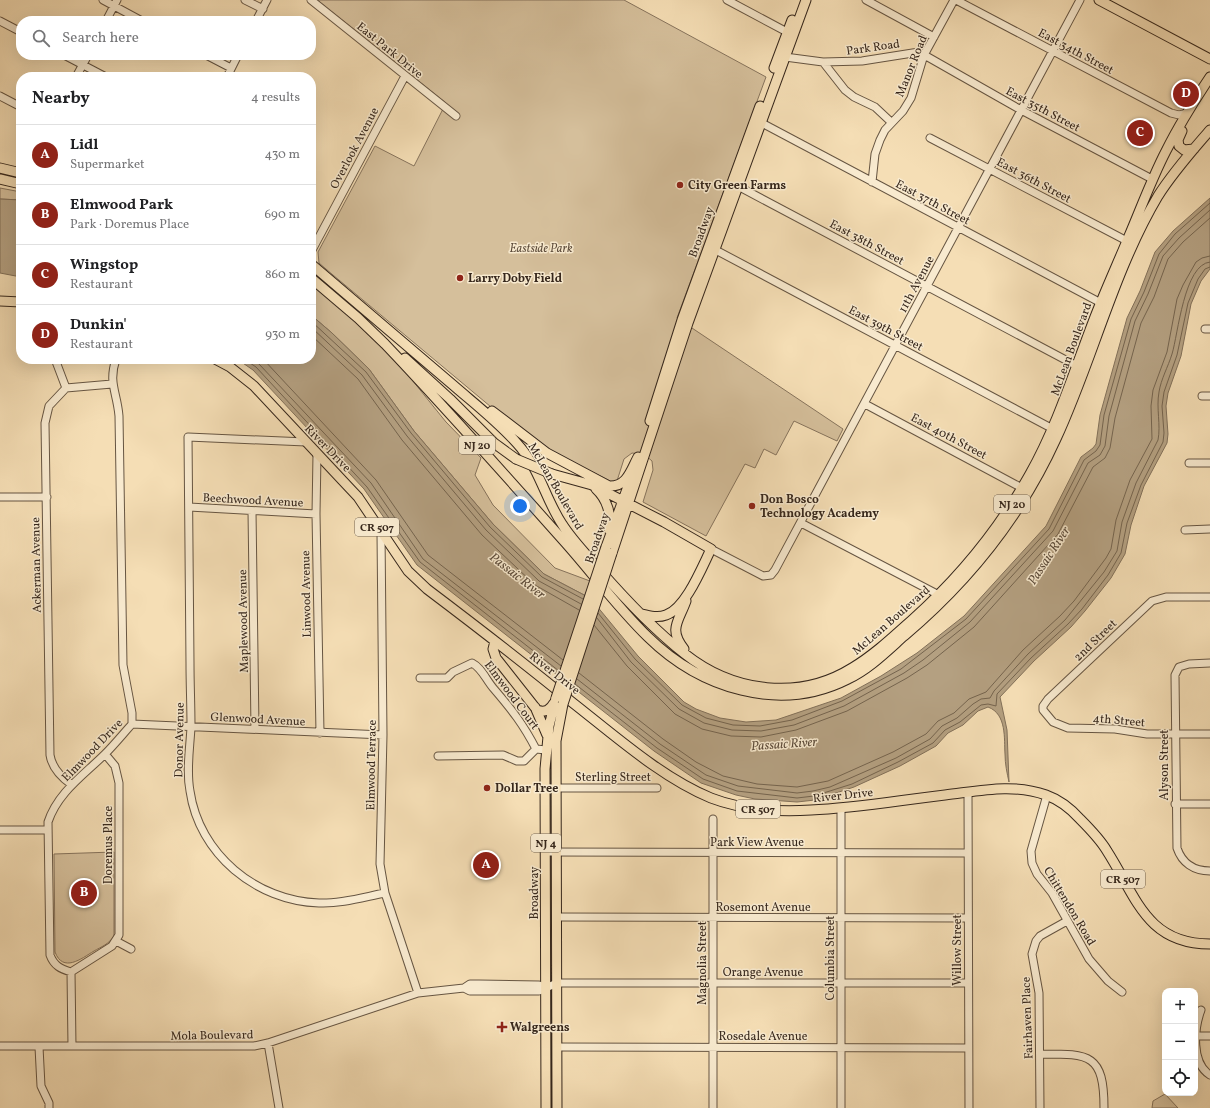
<!DOCTYPE html>
<meta charset="utf-8">
<style>
body{margin:0;font-family:Vollkorn,serif;background:#f6f6f6;color:#202124}
.controls{position:absolute;right:12px;bottom:12px;display:grid;overflow:hidden;border-radius:8px;box-shadow:0 4px 16px #0002}
.controls button{width:36px;height:36px;display:grid;place-items:center;padding:0;border:0;border-bottom:1px solid #e0e0e0;background:#fff;color:#202124;font:20px sans-serif}
.you{position:absolute;left:520px;top:506px;width:14px;height:14px;margin:-10px;border:3px solid #fff;border-radius:50%;background:#1a73e8;box-shadow:0 0 0 6px #1a73e833}
.badge{display:grid;place-items:center;width:26px;height:26px;border-radius:50%;background:#8f2418;color:#fff;font-size:13px;font-weight:700}
.pin{position:absolute;translate:-50% -50%;border:2px solid #fff;box-shadow:0 1px 4px #0006}
.list{margin:0;padding:0;list-style:none}
h2{display:flex;justify-content:space-between;align-items:center;height:52px;margin:0;padding:0 16px;font-size:17px}
h2 small{font-size:13px;font-weight:400;color:#757577}
.list li{display:grid;grid-template-columns:26px 1fr auto;gap:12px;align-items:center;box-sizing:border-box;height:60px;padding:0 16px;border-top:1px solid #e0e0e0}
.list b{display:block;font-size:15px;white-space:nowrap}
.list p{margin:0;font-size:13px;white-space:nowrap;color:#757577}
.list em{font-size:13px;font-style:normal;color:#757577}
.icon{flex:none;width:22px;height:22px;fill:none;stroke:currentColor;stroke-width:2;stroke-linecap:round;stroke-linejoin:round}
.map{position:relative;flex:none;width:1210px;height:1108px;overflow:hidden}
.search{position:absolute;background:#fff;box-shadow:0 4px 16px #0002;left:16px;top:16px;width:300px;height:44px;display:flex;align-items:center;gap:10px;box-sizing:border-box;padding:0 14px;border-radius:16px;color:#757577;font-size:15px}
.panel{position:absolute;background:#fff;box-shadow:0 4px 16px #0002;left:16px;top:72px;width:300px;height:292px;border-radius:16px}
.map>svg:first-child{display:block}
.green{fill:#d5bf9b;stroke:#86735c}
.water{fill:#b4a081;stroke:#827059}
.lines{fill:none;stroke-linecap:round;stroke-linejoin:round}
.shore{stroke:#75644e;stroke-width:1}
.minor-casing{stroke:#665542;stroke-width:9}
.major-casing{stroke:#36271c;stroke-width:11}
.minor{stroke:#f8eacf;stroke-width:7}
.major{stroke:#f5deb5;stroke-width:9}
.major-bridge-casing{stroke:#36271c;stroke-width:11;stroke-linecap:butt}
.major-bridge{stroke:#f5deb5;stroke-width:9}
.poi-dot{fill:#8f2418;stroke:#f8eacf;stroke-width:1.5}
.labels{text-anchor:middle;stroke-width:3;stroke-linejoin:round;paint-order:stroke}
.shield{fill:#f8eacf;stroke:#706252;stroke-width:1}
.shield-label{font-size:11px;font-weight:bold;fill:#36271c}
.street-label{font-size:12px;fill:#36271c;stroke:#f8eacf}
.poi-label{font-size:12px;font-weight:bold;fill:#36271c;stroke:#f8eacf;text-anchor:start}
.park-label{font-size:12px;font-style:italic;fill:#5e4d3c;stroke:#f8eacf}
.water-label{font-size:13px;font-style:italic;fill:#5c4b3a;stroke:#f8eacf}
</style>
<div class="map">
<svg width="1210" height="1108" viewBox="0 0 1210 1108">
<rect width="100%" height="100%" fill="#f5deb5"/>
<filter id="stains"><feTurbulence type="fractalNoise" baseFrequency=".005" numOctaves="4"/><feColorMatrix values="0 0 0 0 .2 0 0 0 0 .09 0 0 0 0 .02 0 0 0 .5 -.17"/></filter>
<radialGradient id="worn" r=".72"><stop offset=".6" stop-color="#630" stop-opacity="0"/><stop offset="1" stop-color="#630" stop-opacity=".3"/></radialGradient>
<path class="green" d="M 317,0 L 624,0 L 766,77 L 677,318 L 843,429 L 837,441 L 794,421 L 776,455 L 764,449 L 755,468 L 745,464 L 706,536 L 643,502 L 653,470 L 652,461 L 645,455 L 632,453 L 624,459 L 616,484 L 555,453 L 509,422 L 333,275 L 319,263 L 318,252 L 375,146 L 414,166 L 446,103 Z
M 0,188 L 21,192 L 21,200 L 0,199 Z
M 311,283 L 387,349 L 446,422 L 481,458 L 475,475 L 493,505 L 555,568 L 590,581 L 586,596 L 544,574 L 493,524 L 414,431 L 369,369 L 332,333 L 311,315 Z
M 114,852 L 114,936 C 109,944 101,947 94,951 C 81,959 63,973 55,952 L 54,854 Z
M 1165,1094 L 1178,1108 L 1152,1108 L 1153,1101 Z"/>
<path class="water" d="M 1210,198 L 1210,269 L 1201,281 L 1191,304 L 1181,356 L 1168,393 L 1166,406 L 1168,434 L 1167,443 L 1144,486 L 1131,525 L 1125,554 L 1111,578 L 1085,611 L 1071,627 L 1034,661 L 1000,697 L 1007,730 L 1009,782 C 1007,773 1005,764 1005,754 C 1004,739 1007,714 988,707 L 978,711 L 963,725 L 948,733 L 936,746 L 900,766 L 854,787 L 815,800 L 797,802 L 755,799 L 736,795 L 701,783 L 654,751 L 417,565 L 364,489 L 253,370 L 237,359 L 311,359 L 311,315 L 332,333 L 369,369 L 414,431 L 493,524 L 544,574 L 586,596 L 596,605 L 638,656 L 684,702 L 696,709 L 720,718 L 746,722 L 776,720 L 841,698 L 881,676 L 917,653 L 964,616 L 1046,526 L 1081,457 L 1093,448 L 1096,444 L 1100,415 L 1127,318 L 1140,291 L 1155,252 L 1173,231 Z
M 0,199 L 21,200 L 21,277 L 0,273 Z"/>
<g class="lines">
<path class="shore" d="M 311,321 L 366,372 L 411,433 L 490,527 L 542,577 L 583,599
M 311,327 L 362,375 L 407,436 L 486,530 L 539,581 L 581,604
M 311,335 L 358,379 L 402,440 L 482,535 L 535,585 L 579,610
M 244,359 L 256,367 L 367,487 L 420,562 L 559,671
M 253,359 L 259,364 L 371,483 L 423,559 L 561,666
M 263,359 L 376,480 L 428,555 L 563,660
M 598,613 L 635,659 L 682,705 L 706,718 L 733,725 L 760,726 L 792,720 L 842,701 L 901,669 L 966,619 L 1049,529 L 1084,460 L 1096,451 L 1100,445 L 1104,415 L 1131,319 L 1144,292 L 1159,254 L 1175,234 L 1210,203
M 597,618 L 631,662 L 679,709 L 704,723 L 732,730 L 761,731 L 794,725 L 844,706 L 904,673 L 923,660 L 970,622 L 1053,531 L 1088,463 L 1100,455 L 1105,446 L 1109,416 L 1135,321 L 1148,294 L 1163,256 L 1179,238 L 1210,210
M 594,625 L 627,666 L 675,714 L 702,729 L 731,736 L 761,737 L 796,730 L 847,711 L 907,678 L 927,665 L 974,627 L 1058,534 L 1093,467 L 1105,458 L 1110,448 L 1115,418 L 1141,323 L 1154,297 L 1168,259 L 1183,242 L 1210,218
M 579,673 L 663,739 L 696,762 L 723,776 L 757,784 L 797,787 L 828,781 L 893,752 L 926,734 L 938,721 L 954,713 L 969,699 L 986,692 L 1023,650 L 1060,616 L 1074,601 L 1106,558 L 1111,549 L 1116,520 L 1130,480 L 1152,439 L 1151,406 L 1153,390 L 1167,352 L 1177,299 L 1183,285 L 1196,262 L 1202,258 L 1210,256
M 577,679 L 660,744 L 706,775 L 738,786 L 797,793 L 813,791 L 830,787 L 896,758 L 930,739 L 942,726 L 957,718 L 973,704 L 981,699 L 990,698 L 994,691 L 1028,654 L 1065,620 L 1104,572 L 1117,551 L 1122,522 L 1136,483 L 1158,440 C 1161,425 1156,408 1159,392 C 1161,379 1168,367 1172,354 C 1178,335 1184,264 1210,262
M 575,684 L 657,748 L 703,779 L 737,791 L 797,798 L 814,796 L 852,784 L 898,762 L 933,743 L 945,730 L 960,722 L 981,705 L 988,704 L 996,706 L 997,694 L 1031,658 L 1068,624 L 1082,609 L 1108,575 L 1121,553 L 1127,523 L 1141,485 L 1163,442 L 1164,433 L 1162,406 L 1164,392 L 1177,355 L 1188,303 L 1198,279 L 1205,269 L 1210,267"/>
<g class="minor-casing">
<path id="minor" d="M 103,0 L 142,21
M 245,0 L 263,9
M 311,0 L 456,116
M 727,0 L 787,32
M 866,0 L 934,37
M 956,0 L 1171,113 L 1179,115 L 1187,113
M 0,21 L 21,32
M 106,21 L 117,0
M 256,21 L 267,0
M 64,55 L 106,77
M 206,55 L 231,68
M 785,57 L 823,62 L 845,90 L 854,97 L 875,107 L 891,122
M 823,62 L 862,61 L 919,52 L 1021,110 L 1152,179
M 76,77 L 88,55
M 227,77 L 238,55
M 0,96 L 21,107
M 758,121 L 1101,303
M 930,138 L 1127,241
M 872,182 L 875,154 L 880,140 L 885,130 L 903,111 L 911,98 L 924,55 L 954,0
M 734,184 L 1077,366
M 710,247 L 1053,429
M 311,252 L 405,76
M 1205,329 L 1210,329
M 55,359 L 66,388
M 1202,396 L 1210,396
M 865,404 L 1022,488
M 306,442 L 188,437 C 189,512 189,587 190,663 C 190,684 191,705 191,727 C 190,748 186,770 190,791 C 199,854 256,901 319,903 C 341,904 364,897 385,893
M 317,454 L 316,514 L 320,733
M 1189,463 L 1210,463
M 0,497 L 47,497
M 189,507 L 316,514
M 252,511 L 255,729
M 801,523 L 939,595
M 1185,530 L 1210,529
M 381,533 L 383,735 L 380,864 L 385,893 L 418,993
M 711,549 L 763,576 L 771,575 L 775,570 L 1080,0
M 1210,597 L 1166,597 L 1152,601 L 1048,699 L 1043,706 L 1043,710 L 1053,722 L 1068,728 L 1115,729 L 1147,734 L 1210,734
M 1210,663 L 1189,664 L 1179,667 L 1175,675 L 1177,848 C 1182,863 1194,871 1210,871
M 420,678 L 447,678 L 453,672 L 472,663 C 482,668 486,680 494,689 C 512,710 523,724 536,749 L 546,750
M 132,724 L 383,735
M 438,756 L 503,755 L 517,761 L 524,761 L 536,749
M 72,785 C 62,778 52,768 50,755 L 45,423 L 49,406 L 66,388 L 112,384
M 545,788 L 657,788
M 968,792 L 969,1108
M 1047,795 L 1031,851 L 1032,863 L 1037,874 L 1052,893 L 1089,959 L 1108,981 L 1122,992
M 1175,804 L 1210,804
M 0,830 L 48,830
M 546,852 L 968,853
M 557,917 L 968,918
M 116,941 L 131,949
M 71,972 L 112,946 L 119,935 L 119,783 L 115,766 L 105,754
M 464,988 L 470,991 L 539,991 L 557,983 L 968,983
M 1201,1010 C 1194,1029 1191,1063 1210,1075
M 1197,1036 L 1210,1036
M 268,1043 L 279,1108
M 0,1046 L 254,1046 L 268,1043 L 418,993 L 464,988 L 470,984 L 479,984 L 539,985 L 546,988
M 72,1046 L 71,972 C 61,969 54,966 50,955 L 48,822 C 58,792 84,775 105,754 C 114,745 123,734 132,724 L 132,713 L 123,665 L 119,416 C 117,392 108,383 116,359
M 39,1047 L 41,1086 L 49,1103 L 49,1108
M 557,1047 L 968,1048
M 1040,1054 C 1089,1054 1104,1053 1104,1108
M 713,1108 L 713,819
M 841,1108 L 841,808
M 1040,1108 L 1039,993 L 1032,954 L 1036,941 L 1040,936 L 1067,921"/>
</g>
<g class="major-casing">
<path id="major" d="M 1099,0 L 1210,59
M 774,68 L 792,20
M 1182,131 L 1178,140 L 1179,146 L 1184,150 L 1194,149
M 0,168 L 21,173
M 0,179 L 21,184
M 311,264 C 358,304 406,345 453,385 C 476,405 502,425 521,448 C 540,471 546,500 562,524 C 572,540 586,554 598,568 C 625,599 653,629 685,654 C 733,692 799,701 852,668 C 874,655 894,636 913,619 C 960,577 999,529 1030,474 C 1057,426 1073,374 1093,322 C 1104,293 1117,265 1129,236 C 1141,208 1152,178 1166,151 C 1179,125 1194,101 1210,77
M 311,278 L 358,318 L 385,344 C 446,408 504,474 563,540 C 591,571 617,607 648,637 C 700,688 779,714 848,679 C 869,669 886,652 904,636 C 968,582 1021,516 1056,439 C 1093,359 1113,272 1158,196 C 1173,172 1192,151 1210,130
M 0,301 L 21,302
M 405,358 L 450,399 L 494,443 L 516,459
M 215,359 L 230,367 L 254,386 L 342,480 L 358,497 L 408,571 L 427,589 C 476,626 525,664 573,703 C 614,735 662,778 711,798 C 742,810 778,812 811,810 C 856,808 901,800 945,795 C 979,791 1013,783 1046,795 C 1060,800 1071,809 1080,819 C 1090,829 1100,839 1107,851 C 1136,896 1146,944 1210,944
M 492,411 L 547,453 L 609,486 C 627,487 631,470 638,457
M 650,421 L 682,320 L 760,106
M 552,474 L 592,485 L 664,522 L 711,549 C 702,567 686,608 666,615 C 658,618 650,616 642,614
M 596,489 C 607,499 612,515 609,530
M 606,547 L 635,467
M 612,553 L 688,323 L 806,0
M 495,641 L 493,649 L 496,658 L 537,710 C 545,713 550,710 554,703
M 684,649 C 668,629 679,621 686,601
M 535,707 L 547,735
M 546,1108 L 545,769 L 549,726 L 556,698
M 557,1108 L 556,741 L 563,704"/>
</g>
<use href="#minor" class="minor"/>
<use href="#major" class="major"/>
<g class="major-bridge-casing">
<path id="major-bridge" d="M 516,459 L 552,474
M 556,698 L 606,547
M 563,704 L 612,553"/>
</g>
<use href="#major-bridge" class="major-bridge"/>
</g>
<g class="poi-dot">
<circle cx="680" cy="185" r="4"/>
<circle cx="460" cy="278" r="4"/>
<circle cx="752" cy="506" r="4"/>
<circle cx="487" cy="788" r="4"/>
<path d="M500 1021h4v4h4v4h-4v4h-4v-4h-4v-4h4z"/>
</g>
<g class="labels">
<g class="shield">
<rect x="459" y="436" width="36" height="18" rx="3"/>
<rect x="994" y="495" width="36" height="18" rx="3"/>
<rect x="355" y="518" width="44" height="18" rx="3"/>
<rect x="736" y="800" width="44" height="18" rx="3"/>
<rect x="531" y="834" width="30" height="18" rx="3"/>
<rect x="1101" y="870" width="44" height="18" rx="3"/>
</g>
<g class="shield-label">
<text x="477" y="449">NJ 20</text>
<text x="1012" y="508">NJ 20</text>
<text x="377" y="531">CR 507</text>
<text x="758" y="813">CR 507</text>
<text x="546" y="847">NJ 4</text>
<text x="1123" y="883">CR 507</text>
</g>
<g class="street-label">
<text transform="translate(873 47) rotate(-8)" y="4">Park Road</text>
<text transform="translate(390 50) rotate(39)" y="4">East Park Drive</text>
<text transform="translate(1076 51) rotate(28)" y="4">East 34th Street</text>
<text transform="translate(911 66) rotate(-68)" y="4">Manor Road</text>
<text transform="translate(1043 109) rotate(28)" y="4">East 35th Street</text>
<text transform="translate(354 148) rotate(-62)" y="4">Overlook Avenue</text>
<text transform="translate(1034 180) rotate(28)" y="4">East 36th Street</text>
<text transform="translate(933 202) rotate(28)" y="4">East 37th Street</text>
<text transform="translate(701 232) rotate(-70)" y="4">Broadway</text>
<text transform="translate(867 242) rotate(28)" y="4">East 38th Street</text>
<text transform="translate(916 284) rotate(-62)" y="4">11th Avenue</text>
<text transform="translate(886 328) rotate(28)" y="4">East 39th Street</text>
<text transform="translate(1071 349) rotate(-70)" y="4">McLean Boulevard</text>
<text transform="translate(949 436) rotate(28)" y="4">East 40th Street</text>
<text transform="translate(328 448) rotate(46)" y="4">River Drive</text>
<text transform="translate(556 486) rotate(60)" y="4">McLean Boulevard</text>
<text transform="translate(253 500) rotate(3)" y="4">Beechwood Avenue</text>
<text transform="translate(597 538) rotate(-71)" y="4">Broadway</text>
<text transform="translate(36 565) rotate(-91)" y="4">Ackerman Avenue</text>
<text transform="translate(306 594) rotate(-91)" y="4">Linwood Avenue</text>
<text transform="translate(891 620) rotate(-41)" y="4">McLean Boulevard</text>
<text transform="translate(243 621) rotate(-91)" y="4">Maplewood Avenue</text>
<text transform="translate(1095 640) rotate(-44)" y="4">2nd Street</text>
<text transform="translate(555 673) rotate(38)" y="4">River Drive</text>
<text transform="translate(512 695) rotate(53)" y="4">Elmwood Court</text>
<text transform="translate(258 719) rotate(3)" y="4">Glenwood Avenue</text>
<text transform="translate(1119 720) rotate(5)" y="4">4th Street</text>
<text transform="translate(179 740) rotate(-89)" y="4">Donor Avenue</text>
<text transform="translate(92 750) rotate(-46)" y="4">Elmwood Drive</text>
<text transform="translate(371 765) rotate(-89)" y="4">Elmwood Terrace</text>
<text transform="translate(1164 765) rotate(-90)" y="4">Alyson Street</text>
<text x="613" y="781">Sterling Street</text>
<text transform="translate(843 795) rotate(-6)" y="4">River Drive</text>
<text x="757" y="846">Park View Avenue</text>
<text transform="translate(108 845) rotate(-90)" y="4">Doremus Place</text>
<text transform="translate(534 893) rotate(-90)" y="4">Broadway</text>
<text transform="translate(1070 906) rotate(59)" y="4">Chittendon Road</text>
<text x="763" y="911">Rosemont Avenue</text>
<text transform="translate(957 950) rotate(-90)" y="4">Willow Street</text>
<text transform="translate(830 958) rotate(-90)" y="4">Columbia Street</text>
<text transform="translate(702 963) rotate(-90)" y="4">Magnolia Street</text>
<text x="763" y="976">Orange Avenue</text>
<text transform="translate(1027 1018) rotate(-92)" y="4">Fairhaven Place</text>
<text transform="translate(212 1035) rotate(-1)" y="4">Mola Boulevard</text>
<text x="763" y="1040">Rosedale Avenue</text>
</g>
<g class="poi-label">
<text x="688" y="189">City Green Farms</text>
<text x="468" y="282">Larry Doby Field</text>
<text x="760" y="503">Don Bosco<tspan x="760" dy="14">Technology Academy</tspan></text>
<text x="495" y="792">Dollar Tree</text>
<text x="510" y="1031">Walgreens</text>
</g>
<g class="park-label">
<text x="541" y="252">Eastside Park</text>
</g>
<g class="water-label">
<text transform="translate(1048 555) rotate(-57)" y="5">Passaic River</text>
<text transform="translate(518 575) rotate(38)" y="5">Passaic River</text>
<text transform="translate(784 743) rotate(-4)" y="5">Passaic River</text>
</g>
</g>
<rect width="100%" height="100%" filter="url(#stains)"/>
<rect width="100%" height="100%" fill="url(#worn)"/>
</svg>
<div class="controls">
<button>+</button>
<button>−</button>
<button><svg class="icon" aria-label="locate" viewBox="0 0 24 24"><circle cx="12" cy="12" r="6"/><path d="M12 2v4M12 18v4M2 12h4M18 12h4"/></svg></button>
</div>
<div class="you"></div>
<div class="pin badge" style="left:486px;top:865px">A</div>
<div class="pin badge" style="left:84px;top:893px">B</div>
<div class="pin badge" style="left:1140px;top:133px">C</div>
<div class="pin badge" style="left:1186px;top:94px">D</div>
<div class="search"><svg class="icon" aria-label="search" viewBox="0 0 24 24"><circle cx="10" cy="10" r="6"/><path d="M15 15l6 6"/></svg>Search here</div>
<section class="panel">
<h2>Nearby<small>4 results</small></h2>
<ul class="list">
<li><span class="badge">A</span><div><b>Lidl</b><p>Supermarket</p></div><em>430 m</em></li>
<li><span class="badge">B</span><div><b>Elmwood Park</b><p>Park · Doremus Place</p></div><em>690 m</em></li>
<li><span class="badge">C</span><div><b>Wingstop</b><p>Restaurant</p></div><em>860 m</em></li>
<li><span class="badge">D</span><div><b>Dunkin'</b><p>Restaurant</p></div><em>930 m</em></li>
</ul>
</section>
</div>
